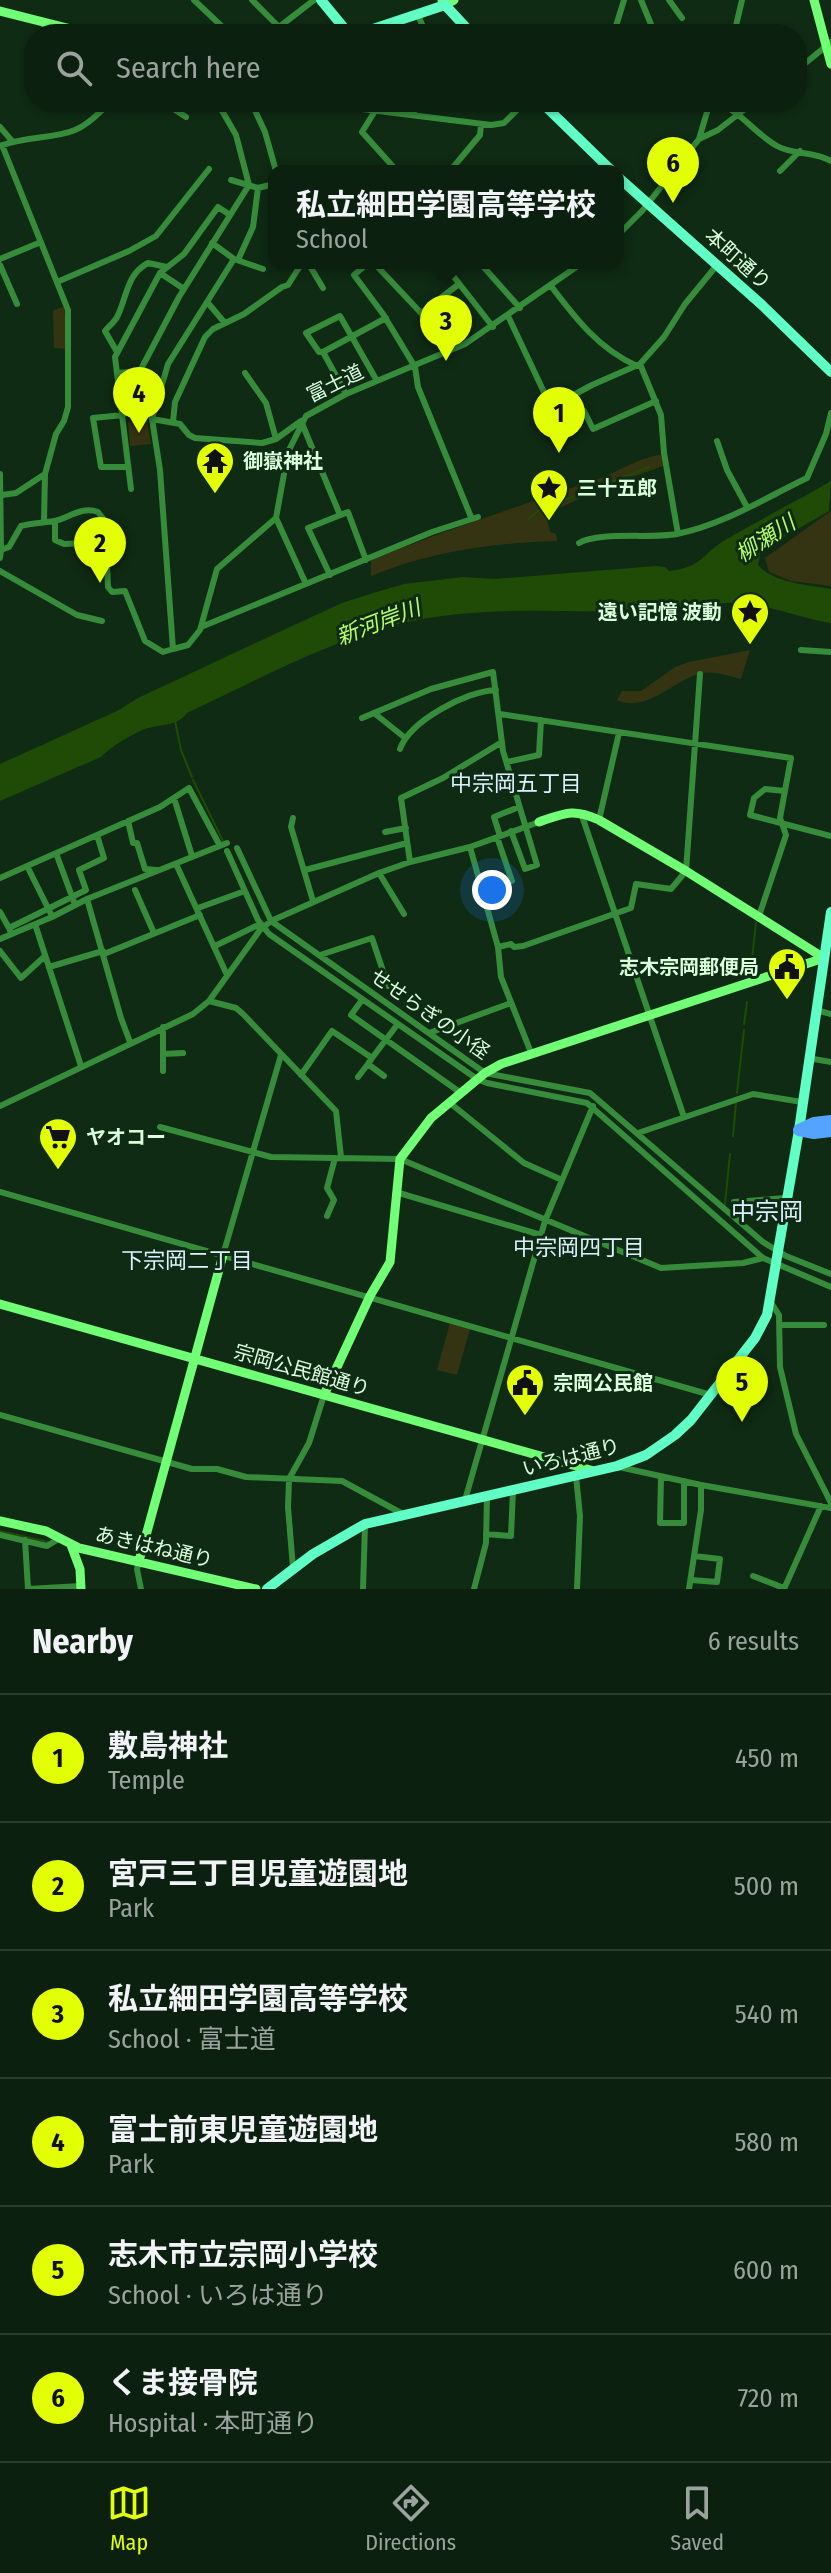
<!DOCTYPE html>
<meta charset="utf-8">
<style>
body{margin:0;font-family:"Fira Sans Condensed","Noto Sans JP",sans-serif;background:#142818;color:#f1f3f6}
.you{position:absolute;left:492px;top:890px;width:28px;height:28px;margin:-20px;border:6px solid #fff;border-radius:50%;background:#1a73e8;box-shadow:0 0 0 12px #1a73e833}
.badge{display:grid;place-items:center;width:52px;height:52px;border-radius:50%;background:#e3ff05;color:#111;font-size:26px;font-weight:700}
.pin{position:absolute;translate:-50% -66px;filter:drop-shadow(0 2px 4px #0008)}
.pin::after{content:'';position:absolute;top:42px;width:28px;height:24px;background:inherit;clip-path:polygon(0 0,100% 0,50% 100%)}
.popup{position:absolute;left:268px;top:165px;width:356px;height:104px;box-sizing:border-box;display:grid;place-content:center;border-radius:16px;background:#0b200f;filter:drop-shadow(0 2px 6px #0005);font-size:26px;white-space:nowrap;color:#9aa39e}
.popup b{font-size:30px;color:#f1f3f6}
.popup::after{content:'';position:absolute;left:50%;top:100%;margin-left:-16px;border:16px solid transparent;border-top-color:#0b200f}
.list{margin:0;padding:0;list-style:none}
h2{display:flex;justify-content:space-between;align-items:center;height:104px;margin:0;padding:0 32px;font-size:34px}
h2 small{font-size:26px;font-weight:400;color:#9aa39e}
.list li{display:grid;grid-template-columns:52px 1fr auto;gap:24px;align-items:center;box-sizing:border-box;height:128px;padding:0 32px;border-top:2px solid #2b3e2f}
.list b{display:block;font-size:30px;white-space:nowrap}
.list p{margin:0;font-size:26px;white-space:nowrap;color:#9aa39e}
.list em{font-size:26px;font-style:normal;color:#9aa39e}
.icon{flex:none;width:44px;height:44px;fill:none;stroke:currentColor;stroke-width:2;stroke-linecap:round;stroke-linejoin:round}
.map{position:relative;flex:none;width:831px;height:1589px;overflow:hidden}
.search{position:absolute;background:#0b200f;box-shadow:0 2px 6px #0004;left:24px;right:24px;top:24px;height:88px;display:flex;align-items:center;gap:20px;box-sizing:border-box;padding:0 28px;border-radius:32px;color:#9aa39e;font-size:30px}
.sheet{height:872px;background:#0b200f}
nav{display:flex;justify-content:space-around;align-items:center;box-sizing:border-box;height:112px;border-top:2px solid #2b3e2f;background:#0b200f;font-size:22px;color:#9aa39e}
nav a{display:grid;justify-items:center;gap:4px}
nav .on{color:#e3ff05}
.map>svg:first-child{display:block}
.green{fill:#353412}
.water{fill:#1f4b07}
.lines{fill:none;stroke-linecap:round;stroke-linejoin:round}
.stream{stroke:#1f4b07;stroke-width:2}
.street{stroke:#378c3c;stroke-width:6}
.secondary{stroke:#70ff75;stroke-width:9}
.primary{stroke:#60ffc6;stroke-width:10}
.highway{stroke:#54a3ff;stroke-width:12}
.labels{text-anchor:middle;stroke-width:6;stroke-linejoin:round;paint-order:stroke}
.street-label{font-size:20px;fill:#d9ffdd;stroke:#0f2b14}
.poi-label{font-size:20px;font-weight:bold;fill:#d9ffdd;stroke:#0f2b14;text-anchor:start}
.water-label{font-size:22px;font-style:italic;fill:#b6ff67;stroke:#0f2b14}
.neighbourhood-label{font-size:22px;fill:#dbf1ff;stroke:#0f2b14}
.quarter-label{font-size:24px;fill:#dbf1ff;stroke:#0f2b14}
</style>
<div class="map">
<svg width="831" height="1589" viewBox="0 0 831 1589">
<rect width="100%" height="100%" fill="#0f2b14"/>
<path class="green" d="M 64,306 L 68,349 L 54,348 L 53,311 Z
M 147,420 L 151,444 L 130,446 L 128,422 Z
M 661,455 L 663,466 L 603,488 L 546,514 L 550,532 L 556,534 L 557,541 C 493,543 431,551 371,576 L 371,560 C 446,530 522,505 598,479 C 615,473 646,455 661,455 Z
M 831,511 L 831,586 L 791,581 L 769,572 L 765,558 Z
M 750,650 L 741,679 C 731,677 715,671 704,673 C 675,677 649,714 617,700 L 622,691 L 641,691 L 675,667 L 689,662 Z
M 450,1323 L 470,1329 L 457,1375 L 437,1370 Z"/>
<path class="water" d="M 831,481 L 829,511 L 765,548 L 760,554 L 758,565 C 773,583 809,585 831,589 L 831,623 C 801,618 772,606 742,603 C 716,601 690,610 664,611 C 575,614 486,603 399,624 C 325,642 256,681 187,713 C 177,728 156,723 140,731 C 126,738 112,746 101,757 L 0,801 L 0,764 L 117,711 L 138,698 L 294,625 L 342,603 L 370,594 L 404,584 L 463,577 L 494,579 L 656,566 L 665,567 L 669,571 C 704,567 702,553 727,539 C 761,519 797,501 831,481 Z"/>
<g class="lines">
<path class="stream" d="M 529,519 L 539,510 L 649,467
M 175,721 L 181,750 L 192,777
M 193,780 L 223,841
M 750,976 L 756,923
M 744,1024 L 747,1002
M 737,1093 L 744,1030
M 733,1136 L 736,1103
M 725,1204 L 730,1154
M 0,1531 L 49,1542"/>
<path class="street" d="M 194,0 L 230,34
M 252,0 L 279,27 L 314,0
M 641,0 L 655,34
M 669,0 L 682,18
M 41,22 L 53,34
M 416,34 L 423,27 L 418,15
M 608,34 L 616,26 L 624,0
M 734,34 L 742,0
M 797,70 L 831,42
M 163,102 L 186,117
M 251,102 L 265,132 L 276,171
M 327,102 L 338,106 L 491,125 L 504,123 L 525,102
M 716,102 C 741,111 754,133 777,146 C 793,155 814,151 831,161
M 375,111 L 362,132 L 397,171
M 411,115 L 421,102
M 0,127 L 12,141
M 699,139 L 718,130 L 754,102
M 0,146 C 25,136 54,139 75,130 C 89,124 100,112 110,102
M 450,171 L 480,135 L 481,125
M 780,171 L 800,151
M 231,180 L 258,188 L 274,184
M 618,235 L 642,211 L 699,139 L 710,102
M 212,243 L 234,259 L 263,269
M 0,259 L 41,242
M 234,259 L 168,364 L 152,419 L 180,424 L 189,435 L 195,438 L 262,443 L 276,439 L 301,421 L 340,515
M 238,260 L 253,227 L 258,188
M 308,263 L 323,288
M 368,263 L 354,275 L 383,314 L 415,367 L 418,387 L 471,517
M 374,263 L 421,313 L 459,284
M 443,263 L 493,327
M 480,263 L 520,308
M 0,265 L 17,304
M 160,273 L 184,289
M 57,282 L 129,251 L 156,236 L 209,169
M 551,286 C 576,319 599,349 637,366
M 208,303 L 224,322
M 508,316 L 551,407 L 592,385 L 640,364 L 664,337 L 685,304 L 717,265
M 117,352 L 105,331 C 109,326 116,321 118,315 C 127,296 127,274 148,263 L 167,267
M 323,352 L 386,318
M 640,364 L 661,415 L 664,453 L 678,534
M 118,373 L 140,371
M 245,373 L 266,403 L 276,439
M 346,394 L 323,352 L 319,352 L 306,333 L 340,316 L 377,381
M 551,407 L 558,423 L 584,411 L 593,429 L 656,401
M 123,415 L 93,418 L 101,467 L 128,467
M 173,422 L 175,402 L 205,337 L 213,329 L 244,314 L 282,287 L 288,285 L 302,263
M 717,441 L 727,470 L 747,507
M 0,474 L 1,550
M 131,489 L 115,357 L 160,273 L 184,254 L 218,207 L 230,215
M 2,495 L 16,493 L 45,474 L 56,434 L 64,421 L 68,407 L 68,310 L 2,145
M 276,518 L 306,584
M 44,520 L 45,474
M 55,521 L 55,540 L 64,544 L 106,542
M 579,543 C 599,531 650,539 677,534 C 723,525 765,498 807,478 L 826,434 L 831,413
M 0,558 L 1,550 L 9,547 L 21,526 C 32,523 43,523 54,521 C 69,518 81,506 98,512 L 105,521 L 108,587 L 112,592 L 125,591 L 145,641 L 163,652 L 173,649 L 160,470 L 152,419 L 140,371 L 179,297 L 249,185 L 236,135 L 217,102
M 0,571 L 77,615 L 102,621
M 330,575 L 308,528 L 348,512 L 366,560
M 201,627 L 432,532 L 478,517
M 173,649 L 188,645 L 200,630 L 217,569 L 276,518 L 288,452 L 306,416 L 346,394 L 465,344 L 582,263
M 801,650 L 831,652
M 374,713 L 404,737
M 500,714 L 791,758 L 780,818 L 786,835 L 759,916
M 362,718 L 431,689 L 493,672 L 503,751 L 537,865 L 525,869 L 511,831
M 400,749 C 410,721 466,691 496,690
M 507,762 L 539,755 L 541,720
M 785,791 L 765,789 L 754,798 L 750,815 L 831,836
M 174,798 L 192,856
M 581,813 L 684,1117
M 293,818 L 291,827 L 313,901
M 599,820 L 619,733
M 128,821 L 133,843 L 137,843 L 145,869 L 157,870
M 385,832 L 406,828
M 500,836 L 494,817 L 519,807
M 497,837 L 512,881
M 470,847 L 498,947 L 501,977 L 532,1055
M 237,848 L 271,921 L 485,1073 L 590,1093 L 763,1242 L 786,1256 L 831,1274
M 227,851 L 258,920 L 269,934 L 477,1079 L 487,1083 L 587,1103 L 763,1258 L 831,1287
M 56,853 L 74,902
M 410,862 L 401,798 L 443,778 L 502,742
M 176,864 L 227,975
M 27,866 L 51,914
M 305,870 L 407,843
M 379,873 L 404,914
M 0,878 L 160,807 L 189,788 L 219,844
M 135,890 L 154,933
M 87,899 L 121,1018 L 130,1042
M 198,908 L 245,891
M 0,912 L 9,928
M 35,924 L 81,1066
M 11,933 L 9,928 L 86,890 L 79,870 L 104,858 L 97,835
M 0,939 L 52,917 L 87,899 L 227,843
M 215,946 L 256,926 L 263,927
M 498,947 L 511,944 L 514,947 L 523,946 L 631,908 L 636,884 L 671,889 L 686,871 L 700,674
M 0,951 L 21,978 L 45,956
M 104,954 L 200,915
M 320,955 L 372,938 L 388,986
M 49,967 L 103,951
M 362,1000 L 351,1015 L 461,1093
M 209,1001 L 236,1008 L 243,1014 L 336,1111 L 341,1157
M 816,1010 L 831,1014
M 429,1033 L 511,1003
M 163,1054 L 163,1027
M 372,1058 L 368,1064 L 384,1076
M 808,1058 L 831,1062
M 163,1071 L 163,1054 L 183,1053
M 301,1075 L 332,1031 L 372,1058 L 397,1025
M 358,1077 L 368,1064
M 450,1103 L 524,1163 L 562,1180
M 0,1106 L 193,1014 L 209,1001 L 260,930 L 271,921 L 379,873 L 410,862 L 470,847 L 539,822
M 160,1127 L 271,1157 L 400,1159 L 661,1268 L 743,1263 L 763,1258
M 638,1133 L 753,1094 L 802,1102
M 0,1192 L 711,1395
M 399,1193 L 541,1235
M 734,1202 L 786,1198
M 327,1216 L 334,1200 L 327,1188 L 335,1158
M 223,1255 L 281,1055
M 770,1301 L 779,1315 L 780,1367 L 796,1434 L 831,1503
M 780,1325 L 824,1325
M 0,1415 L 192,1469 L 217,1469 L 246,1477 L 342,1481 L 403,1514
M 619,1467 L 701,1485 L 831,1508
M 576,1476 L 580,1516 L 577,1589
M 661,1477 L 660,1523 L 684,1523 L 684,1481
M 465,1500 L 545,1221 L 593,1106
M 486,1534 L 511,1536 L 513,1490
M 0,1535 L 47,1546 L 60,1538
M 25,1540 L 28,1589 L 81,1586
M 139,1561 L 137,1569 L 141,1589
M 293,1568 L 288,1507 L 289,1479 L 309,1443 L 324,1395
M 753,1576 L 784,1588
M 691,1580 L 717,1582 L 720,1559 L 694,1556
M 363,1589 L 365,1525
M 474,1589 L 486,1543 L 487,1495
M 689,1589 L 701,1510 L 701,1485
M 784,1589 L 821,1506"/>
<path class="secondary" d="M 442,0 L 445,5 L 454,0
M 814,0 L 831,64
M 0,11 L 91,34
M 539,822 C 565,813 573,808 599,820 L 686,871 L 824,958
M 0,1304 L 594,1471
M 324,1395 L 370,1296 L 390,1262 L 400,1159 L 431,1118 L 485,1073 L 501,1064 L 824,958
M 0,1521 L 46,1531 L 79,1548 L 256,1589
M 71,1545 L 80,1569 L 81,1589
M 139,1561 L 223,1255"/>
<path class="primary" d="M 321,0 L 349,34
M 358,34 L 445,5 L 472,34
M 541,102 L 612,171
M 618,177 L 762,305 L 831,372
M 267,1589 L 313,1554 L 365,1524 L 617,1466 L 646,1455 L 675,1435 L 691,1420 L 755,1338 L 767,1315 L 799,1130 L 831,912"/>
<path class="highway" d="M 799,1130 L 814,1123 L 831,1121
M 799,1130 L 814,1133 L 831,1131"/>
</g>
<defs>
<g id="temple-pin" transform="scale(2)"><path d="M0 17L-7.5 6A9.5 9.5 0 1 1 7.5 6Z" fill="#e3ff05" stroke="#0f2b14"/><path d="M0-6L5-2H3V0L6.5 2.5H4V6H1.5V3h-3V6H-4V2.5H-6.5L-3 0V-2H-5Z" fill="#111"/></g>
<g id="sight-pin" transform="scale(2)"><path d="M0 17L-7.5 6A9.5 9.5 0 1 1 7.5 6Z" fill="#e3ff05" stroke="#0f2b14"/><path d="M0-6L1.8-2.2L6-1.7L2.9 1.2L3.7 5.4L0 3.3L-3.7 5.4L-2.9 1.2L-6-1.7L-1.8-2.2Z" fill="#111"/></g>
<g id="civic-pin" transform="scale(2)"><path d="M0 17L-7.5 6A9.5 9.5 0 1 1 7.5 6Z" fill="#e3ff05" stroke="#0f2b14"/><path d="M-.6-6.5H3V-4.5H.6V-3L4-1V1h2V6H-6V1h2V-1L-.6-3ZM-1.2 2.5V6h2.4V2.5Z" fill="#111"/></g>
<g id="supermarket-pin" transform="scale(2)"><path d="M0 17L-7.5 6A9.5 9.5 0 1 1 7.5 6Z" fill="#e3ff05" stroke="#0f2b14"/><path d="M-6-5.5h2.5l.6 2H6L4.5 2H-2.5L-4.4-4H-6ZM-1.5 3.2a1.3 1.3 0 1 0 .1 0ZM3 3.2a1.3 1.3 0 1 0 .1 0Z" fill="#111"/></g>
</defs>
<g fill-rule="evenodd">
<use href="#temple-pin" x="215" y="461"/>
<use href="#sight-pin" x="549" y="488"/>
<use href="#sight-pin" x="750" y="612"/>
<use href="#civic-pin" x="787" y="967"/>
<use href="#supermarket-pin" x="58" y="1137"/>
<use href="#civic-pin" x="525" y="1383"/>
</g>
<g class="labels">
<g class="street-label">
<text transform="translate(738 259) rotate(42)" y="7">本町通り</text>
<text transform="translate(335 383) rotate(-26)" y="7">富士道</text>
<text transform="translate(430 1014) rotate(35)" y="7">せせらぎの小径</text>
<text transform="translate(302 1370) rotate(16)" y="7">宗岡公民館通り</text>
<text transform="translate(571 1457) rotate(-14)" y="7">いろは通り</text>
<text transform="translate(154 1547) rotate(13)" y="7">あきはね通り</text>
</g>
<g class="poi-label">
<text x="243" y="468">御嶽神社</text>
<text x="577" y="495">三十五郎</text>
<text x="722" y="619" text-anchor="end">遠い記憶 波動</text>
<text x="759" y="974" text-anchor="end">志木宗岡郵便局</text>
<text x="86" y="1144">ヤオコー</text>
<text x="553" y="1390">宗岡公民館</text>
</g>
<g class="water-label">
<text transform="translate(765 538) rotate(-33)" y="8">柳瀬川</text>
<text transform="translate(378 622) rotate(-21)" y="8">新河岸川</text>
</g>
<g class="neighbourhood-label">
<text x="516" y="791">中宗岡五丁目</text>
<text x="579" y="1255">中宗岡四丁目</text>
<text x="187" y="1268">下宗岡二丁目</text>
</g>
<g class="quarter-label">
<text x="767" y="1220">中宗岡</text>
</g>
</g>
</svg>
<div class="you"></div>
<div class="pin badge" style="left:559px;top:453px">1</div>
<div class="pin badge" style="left:100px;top:583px">2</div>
<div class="pin badge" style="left:446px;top:361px">3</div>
<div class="popup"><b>私立細田学園高等学校</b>School</div>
<div class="pin badge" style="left:139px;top:433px">4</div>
<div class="pin badge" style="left:742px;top:1422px">5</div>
<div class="pin badge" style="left:673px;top:203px">6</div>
<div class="search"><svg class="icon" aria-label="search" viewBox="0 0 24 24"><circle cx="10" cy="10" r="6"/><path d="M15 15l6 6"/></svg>Search here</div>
</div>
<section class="sheet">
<h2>Nearby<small>6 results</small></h2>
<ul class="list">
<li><span class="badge">1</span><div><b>敷島神社</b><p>Temple</p></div><em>450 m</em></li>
<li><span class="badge">2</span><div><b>宮戸三丁目児童遊園地</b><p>Park</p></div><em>500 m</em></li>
<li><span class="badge">3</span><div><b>私立細田学園高等学校</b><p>School · 富士道</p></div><em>540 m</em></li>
<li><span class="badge">4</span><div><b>富士前東児童遊園地</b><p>Park</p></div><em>580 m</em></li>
<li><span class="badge">5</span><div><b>志木市立宗岡小学校</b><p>School · いろは通り</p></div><em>600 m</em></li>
<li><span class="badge">6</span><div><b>くま接骨院</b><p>Hospital · 本町通り</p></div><em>720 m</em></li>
</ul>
</section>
<nav>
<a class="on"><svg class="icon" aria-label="map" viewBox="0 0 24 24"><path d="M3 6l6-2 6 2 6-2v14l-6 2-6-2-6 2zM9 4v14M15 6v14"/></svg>Map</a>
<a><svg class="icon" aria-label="directions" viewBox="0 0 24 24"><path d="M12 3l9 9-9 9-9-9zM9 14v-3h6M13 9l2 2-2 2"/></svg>Directions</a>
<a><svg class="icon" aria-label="saved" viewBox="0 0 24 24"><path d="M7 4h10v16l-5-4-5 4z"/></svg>Saved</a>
</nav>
